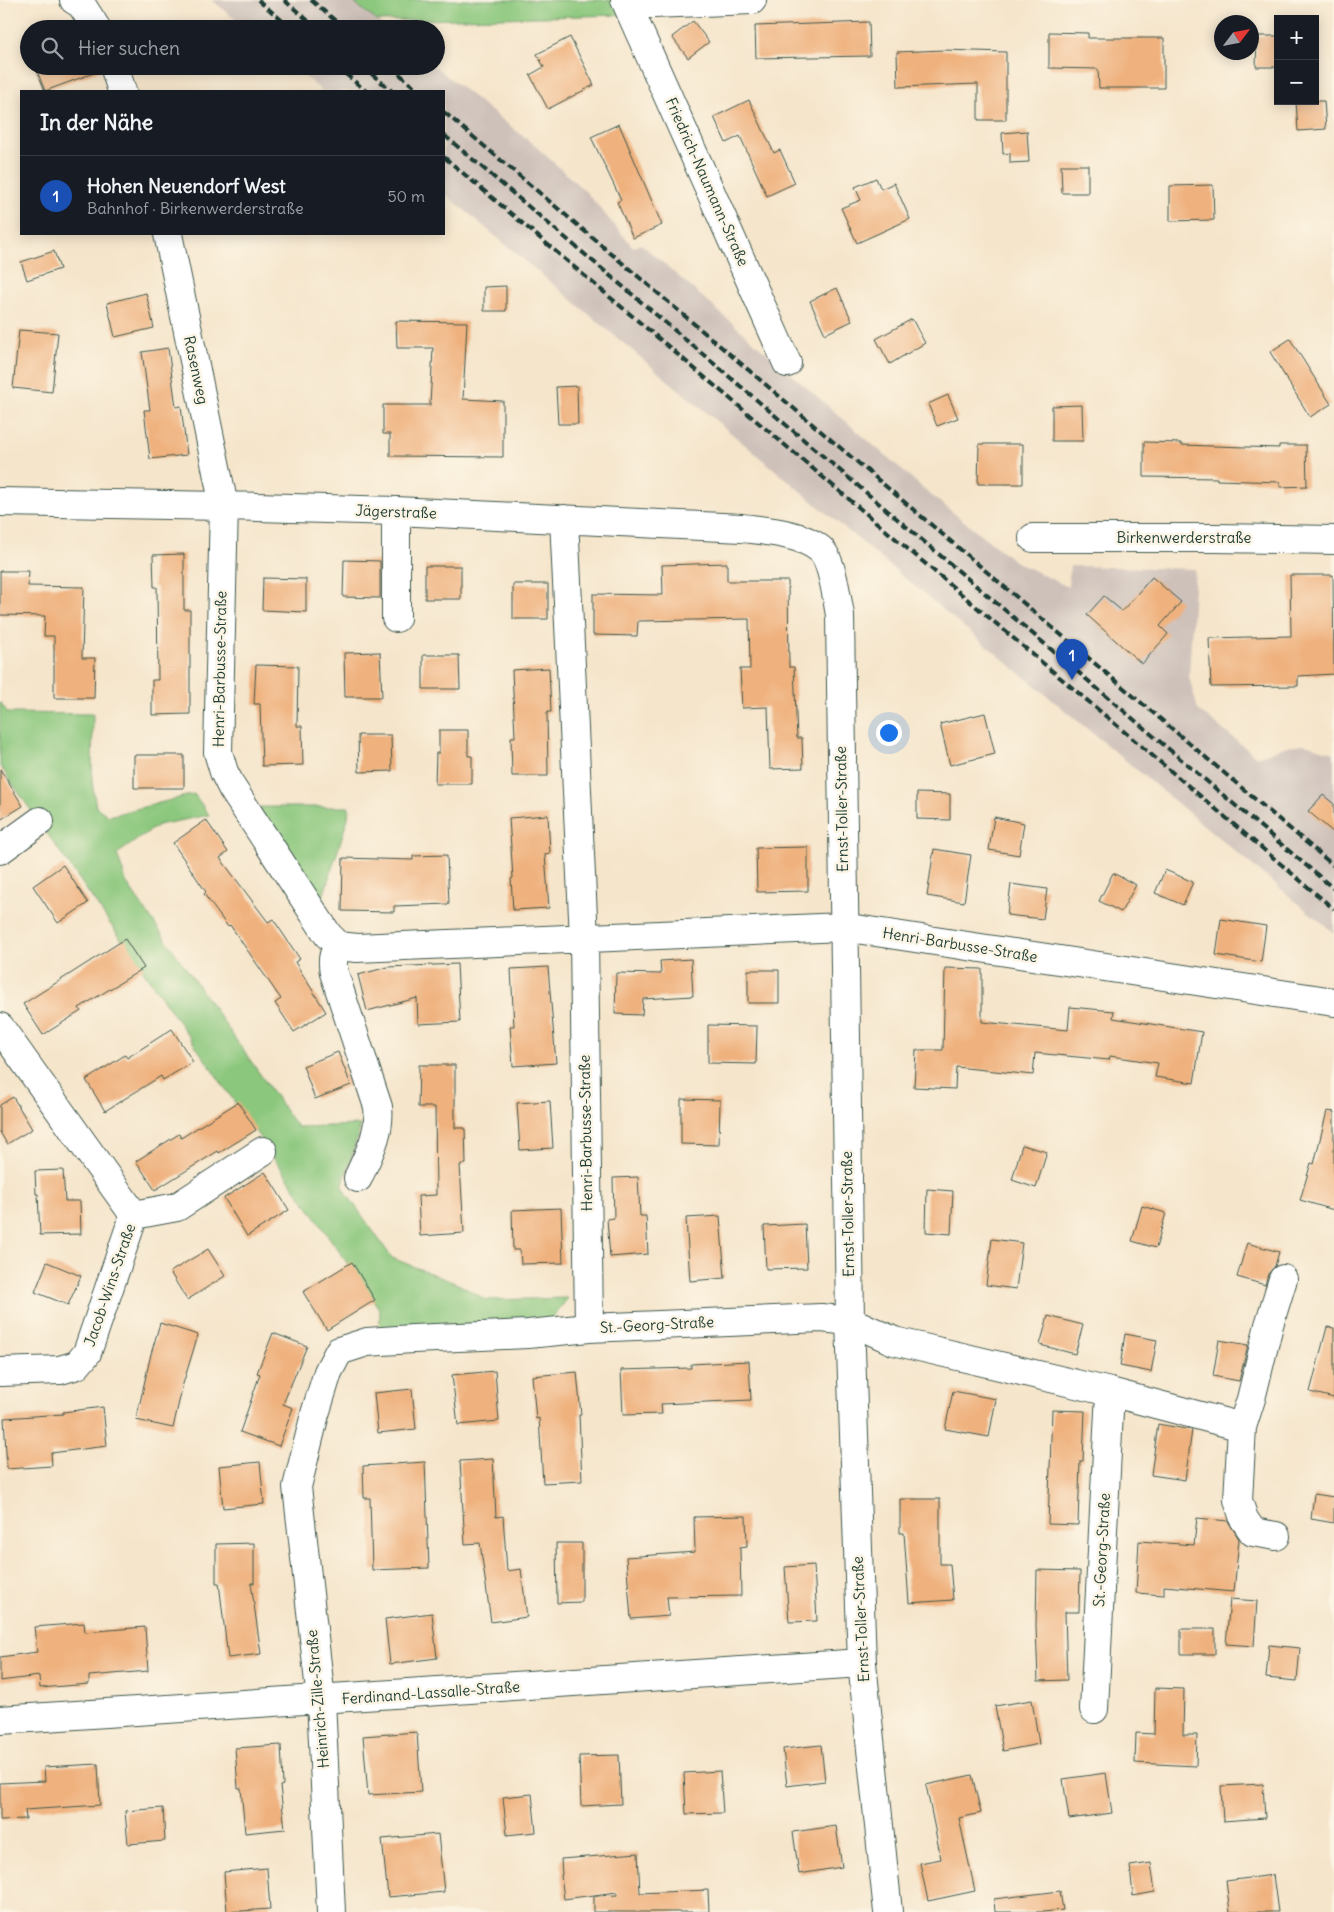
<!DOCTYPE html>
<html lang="de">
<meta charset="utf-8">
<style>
body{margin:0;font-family:Delius,sans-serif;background:#242831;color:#f1f3f6}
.controls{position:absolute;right:15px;top:15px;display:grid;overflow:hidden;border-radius:0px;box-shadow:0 2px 12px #0003}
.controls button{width:45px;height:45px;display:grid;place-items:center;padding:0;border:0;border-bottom:1px solid #363941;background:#171b24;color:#f1f3f6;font:25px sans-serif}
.compass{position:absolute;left:1214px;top:15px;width:45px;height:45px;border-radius:50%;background:#171b24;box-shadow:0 2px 12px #0003;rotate:58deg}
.you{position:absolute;left:888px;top:732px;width:18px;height:18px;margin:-12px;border:4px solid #fff;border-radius:50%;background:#1a73e8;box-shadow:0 0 0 8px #1a73e833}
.badge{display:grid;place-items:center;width:32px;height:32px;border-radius:50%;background:#1f6fb2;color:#fff;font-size:16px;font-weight:700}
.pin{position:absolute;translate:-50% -41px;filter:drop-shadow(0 1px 2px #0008)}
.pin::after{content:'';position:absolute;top:26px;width:18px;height:15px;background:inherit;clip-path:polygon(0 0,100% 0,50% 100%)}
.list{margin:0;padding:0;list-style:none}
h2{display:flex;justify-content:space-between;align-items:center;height:65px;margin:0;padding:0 20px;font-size:21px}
h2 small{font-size:16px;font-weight:400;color:#9ea1a6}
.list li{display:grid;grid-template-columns:32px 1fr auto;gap:15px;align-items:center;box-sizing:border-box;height:80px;padding:0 20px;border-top:1px solid #363941}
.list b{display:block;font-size:19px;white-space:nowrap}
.list p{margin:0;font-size:16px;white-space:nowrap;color:#9ea1a6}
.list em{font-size:16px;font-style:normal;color:#9ea1a6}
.icon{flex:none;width:28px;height:28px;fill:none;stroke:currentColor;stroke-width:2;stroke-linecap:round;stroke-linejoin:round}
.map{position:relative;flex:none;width:1334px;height:1912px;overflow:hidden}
.search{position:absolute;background:#171b24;box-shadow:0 2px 12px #0003;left:20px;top:20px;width:425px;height:55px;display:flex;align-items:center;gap:12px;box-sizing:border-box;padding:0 18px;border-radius:28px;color:#9ea1a6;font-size:19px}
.panel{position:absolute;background:#171b24;box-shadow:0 2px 12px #0003;left:20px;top:90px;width:425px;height:145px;border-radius:0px}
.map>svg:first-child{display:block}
.industrial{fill:#cec1ba}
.green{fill:#8bc77d;stroke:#558258}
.building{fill:#efb17d}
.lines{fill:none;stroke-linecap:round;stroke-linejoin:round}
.minor-casing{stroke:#3f564b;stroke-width:30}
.minor{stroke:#fff;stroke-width:28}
.rail{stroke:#1f3d34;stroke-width:4;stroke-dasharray:8 4;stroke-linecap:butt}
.labels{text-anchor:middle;stroke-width:5;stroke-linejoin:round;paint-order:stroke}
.street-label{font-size:15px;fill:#1f3d34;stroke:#fcf5e5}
</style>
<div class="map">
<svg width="1334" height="1912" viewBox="0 0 1334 1912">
<rect width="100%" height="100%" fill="#fcf5e5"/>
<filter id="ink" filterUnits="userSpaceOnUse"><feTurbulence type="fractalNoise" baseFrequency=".02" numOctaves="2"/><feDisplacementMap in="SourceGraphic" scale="10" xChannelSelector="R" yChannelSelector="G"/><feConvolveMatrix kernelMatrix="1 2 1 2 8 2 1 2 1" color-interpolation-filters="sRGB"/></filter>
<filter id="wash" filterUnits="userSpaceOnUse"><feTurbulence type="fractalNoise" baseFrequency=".0096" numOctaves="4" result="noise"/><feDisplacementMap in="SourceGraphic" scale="20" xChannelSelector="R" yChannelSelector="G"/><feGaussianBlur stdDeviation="1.12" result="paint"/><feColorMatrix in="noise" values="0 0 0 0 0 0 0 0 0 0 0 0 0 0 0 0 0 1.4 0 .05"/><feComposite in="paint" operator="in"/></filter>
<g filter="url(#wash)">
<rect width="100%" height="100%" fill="#f5e5cb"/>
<path class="industrial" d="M 212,0 L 351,0 L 387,29 L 247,29 Z
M 292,66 L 434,66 L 533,144 L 587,193 L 633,247 L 641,244 L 932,496 L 1016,562 L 1068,587 L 1070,566 L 1195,569 L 1189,677 L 1198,710 L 1257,757 L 1287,746 L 1305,744 L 1334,753 L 1334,933 L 842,526 L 444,193 L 444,91 L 322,91 Z"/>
<path class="green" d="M 351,0 L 615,0 L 622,15 L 377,21 Z
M 0,702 L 8,713 L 93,714 L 92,781 L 96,807 L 109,816 L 194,794 L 209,815 L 158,825 L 117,854 L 127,884 L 297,1127 L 361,1125 L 342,1187 L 392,1258 L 460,1285 L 486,1300 L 568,1298 L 550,1321 L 379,1331 L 380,1310 L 0,766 Z
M 256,807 L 349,807 L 348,818 L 322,900 Z"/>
<g id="blocks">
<path class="building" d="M 693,21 L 709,42 L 688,58 L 672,37 Z
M 869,22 L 870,56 L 756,58 L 755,26 Z
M 1049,32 L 1088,33 L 1088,38 L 1164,38 L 1164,88 L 1099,88 L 1098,69 L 1049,68 Z
M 1257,36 L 1278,36 L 1278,67 L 1256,67 Z
M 570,37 L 594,85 L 548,109 L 530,75 L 544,67 L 537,54 Z
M 944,50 L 1006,52 L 1006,120 L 978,120 L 978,84 L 898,87 L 897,52 Z
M 35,66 L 99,66 L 99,71 L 45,91 Z
M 749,100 L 774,153 L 780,150 L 795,183 L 767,196 L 740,136 L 726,143 L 714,117 Z
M 1296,101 L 1324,101 L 1326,129 L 1298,131 Z
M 619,124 L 662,225 L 633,238 L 617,202 L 621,200 L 591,137 Z
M 1027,131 L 1029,162 L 1010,163 L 1010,153 L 1003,154 L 1002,133 Z
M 1061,165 L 1088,165 L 1088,193 L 1062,193 Z
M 876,178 L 881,189 L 894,183 L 910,219 L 857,243 L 841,208 L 861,200 L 855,187 Z
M 1213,185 L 1214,220 L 1170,221 L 1170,186 Z
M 54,251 L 60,269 L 27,280 L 21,262 Z
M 506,286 L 506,311 L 484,311 L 484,287 Z
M 837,288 L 852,321 L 825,334 L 810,301 Z
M 146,293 L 154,328 L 115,337 L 107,303 Z
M 912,319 L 925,343 L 890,364 L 876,339 Z
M 396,321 L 467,322 L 463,399 L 503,401 L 503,457 L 390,456 L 390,434 L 383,434 L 383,405 L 430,405 L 433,348 L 397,348 Z
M 19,330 L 58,333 L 52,392 L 13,388 Z
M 1290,339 L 1331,404 L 1310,417 L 1270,352 Z
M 168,348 L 176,407 L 181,406 L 187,455 L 150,459 L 144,410 L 150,410 L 142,352 Z
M 577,386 L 578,424 L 558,424 L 556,387 Z
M 948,395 L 958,418 L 937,426 L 928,404 Z
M 1082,405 L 1083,441 L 1052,441 L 1052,406 Z
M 1144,442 L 1181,443 L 1181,445 L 1279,448 L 1279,445 L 1306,445 L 1307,486 L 1280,487 L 1280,482 L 1217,480 L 1217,478 L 1144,477 Z
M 979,444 L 1023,444 L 1023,484 L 978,484 Z
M 184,554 L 184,610 L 190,610 L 190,714 L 152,715 L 152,680 L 158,680 L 157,587 L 154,587 L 153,555 Z
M 344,560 L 380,561 L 380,598 L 343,597 Z
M 727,563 L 727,581 L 788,581 L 789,667 L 794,667 L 797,738 L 802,738 L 803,768 L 770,769 L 768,707 L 742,708 L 740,669 L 750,669 L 749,619 L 638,621 L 637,636 L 593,635 L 593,594 L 663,595 L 662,565 Z
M 425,566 L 461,566 L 461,599 L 425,599 Z
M 0,571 L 29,571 L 28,586 L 84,587 L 82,658 L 95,658 L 94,698 L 54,698 L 54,636 L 44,636 L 45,616 L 0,615 Z
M 1290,575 L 1333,575 L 1334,674 L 1298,676 L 1298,686 L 1211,687 L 1209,638 L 1291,636 Z
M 1152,577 L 1181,602 L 1160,626 L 1168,634 L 1142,664 L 1087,615 L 1104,596 L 1122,611 Z
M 263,578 L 306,579 L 306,612 L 262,610 Z
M 513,584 L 548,584 L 548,619 L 513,619 Z
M 380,652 L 382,697 L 345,697 L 344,653 Z
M 423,655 L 459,655 L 460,689 L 423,689 Z
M 256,665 L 298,666 L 297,726 L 302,726 L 303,765 L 262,766 L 260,704 L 254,704 Z
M 549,668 L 551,712 L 547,712 L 548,776 L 512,776 L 511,737 L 515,737 L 512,670 Z
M 985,713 L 995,754 L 950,765 L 940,724 Z
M 439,730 L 468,730 L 468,756 L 472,756 L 472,784 L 435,784 L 436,753 L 439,753 Z
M 358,735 L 391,735 L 392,771 L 359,772 Z
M 134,755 L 184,755 L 184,788 L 134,788 Z
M 0,769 L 23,806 L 0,820 Z
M 917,793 L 950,794 L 950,820 L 917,819 Z
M 1323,795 L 1334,804 L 1334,833 L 1308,811 Z
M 548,815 L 550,853 L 545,854 L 549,908 L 513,910 L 511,879 L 513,878 L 509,818 Z
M 994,817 L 1024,823 L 1019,855 L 989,850 Z
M 206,820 L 228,852 L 220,858 L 268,922 L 273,919 L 300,959 L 295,962 L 326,1012 L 294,1032 L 275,1003 L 281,999 L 230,925 L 228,927 L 204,894 L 206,892 L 173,843 Z
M 808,847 L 808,891 L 757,892 L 756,848 Z
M 934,849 L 971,855 L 964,902 L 927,896 Z
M 447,855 L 449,904 L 394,906 L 394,912 L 342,911 L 343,858 L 413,860 L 413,856 Z
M 63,865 L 88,903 L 58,923 L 33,886 Z
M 1165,870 L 1193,882 L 1183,905 L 1155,893 Z
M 1113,873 L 1136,885 L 1121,912 L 1099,901 Z
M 1011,884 L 1047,889 L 1043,919 L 1007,915 Z
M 1221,919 L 1266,926 L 1261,962 L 1216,955 Z
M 125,939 L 144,968 L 79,1008 L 81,1011 L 43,1035 L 23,1004 Z
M 691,959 L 693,996 L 643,999 L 642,1015 L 615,1014 L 616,973 L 661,974 L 660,961 Z
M 457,964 L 460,1022 L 418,1024 L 417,998 L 367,1011 L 358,975 L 388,967 Z
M 548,967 L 556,1063 L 513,1066 L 510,1026 L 514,1026 L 511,969 Z
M 945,968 L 982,969 L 982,1022 L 1068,1030 L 1070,1007 L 1114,1011 L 1113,1018 L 1202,1032 L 1194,1083 L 1155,1077 L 1158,1063 L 1110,1056 L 1109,1060 L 1035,1053 L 1033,1075 L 956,1067 L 955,1089 L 914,1087 L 916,1050 L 943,1050 Z
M 748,970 L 779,970 L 779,1003 L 748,1003 Z
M 708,1025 L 757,1026 L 756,1064 L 708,1063 Z
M 172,1029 L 193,1062 L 163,1080 L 161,1076 L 105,1111 L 86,1080 L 125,1055 L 127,1058 Z
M 338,1052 L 351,1085 L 315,1099 L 303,1066 Z
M 419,1065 L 455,1065 L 455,1128 L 465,1128 L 466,1164 L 460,1165 L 464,1233 L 420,1236 L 418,1196 L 436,1195 L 435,1107 L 418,1107 Z
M 13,1097 L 32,1129 L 7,1144 L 0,1132 L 0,1105 Z
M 681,1099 L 720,1100 L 719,1145 L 681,1144 Z
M 550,1101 L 553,1148 L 520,1150 L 517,1103 Z
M 238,1102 L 256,1130 L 219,1153 L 218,1151 L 155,1190 L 136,1161 L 179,1134 L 181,1138 Z
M 1327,1111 L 1334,1112 L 1334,1210 L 1300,1200 L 1311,1163 L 1314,1164 Z
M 1022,1145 L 1047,1152 L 1036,1188 L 1012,1180 Z
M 63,1170 L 65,1201 L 80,1201 L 81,1234 L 40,1235 L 38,1194 L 36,1194 L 35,1171 Z
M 265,1172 L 289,1210 L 247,1236 L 224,1198 Z
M 638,1177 L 640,1216 L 646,1216 L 648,1254 L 610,1257 L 607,1219 L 614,1218 L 613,1178 Z
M 927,1189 L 953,1191 L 951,1234 L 926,1232 Z
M 1142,1206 L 1166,1213 L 1156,1248 L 1132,1241 Z
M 561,1208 L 563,1263 L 521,1264 L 520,1250 L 513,1250 L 512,1210 Z
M 720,1216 L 725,1278 L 690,1281 L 686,1218 Z
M 805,1224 L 807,1268 L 766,1269 L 764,1226 Z
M 992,1239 L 1022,1243 L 1016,1289 L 986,1285 Z
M 1247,1243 L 1279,1252 L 1275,1266 L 1268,1274 L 1265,1285 L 1237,1277 Z
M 208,1249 L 225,1276 L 187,1300 L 170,1272 Z
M 47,1262 L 81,1276 L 68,1305 L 35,1292 Z
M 352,1262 L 375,1300 L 327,1330 L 303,1292 Z
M 1048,1316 L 1083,1325 L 1075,1354 L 1040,1345 Z
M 160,1323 L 198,1335 L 183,1384 L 173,1428 L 136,1420 L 151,1354 Z
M 1327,1327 L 1334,1328 L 1334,1398 L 1310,1392 Z
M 273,1333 L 307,1346 L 283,1404 L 293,1408 L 279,1446 L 240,1432 L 260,1374 L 257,1373 Z
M 1125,1334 L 1157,1340 L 1151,1372 L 1120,1366 Z
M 1219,1340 L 1248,1345 L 1239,1381 L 1213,1376 Z
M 749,1361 L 751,1400 L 661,1404 L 662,1414 L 623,1415 L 621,1370 L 691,1368 L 691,1364 Z
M 495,1371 L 499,1421 L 458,1425 L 452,1375 Z
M 577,1372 L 581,1415 L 579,1415 L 582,1481 L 543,1483 L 539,1418 L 536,1419 L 532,1376 Z
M 412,1389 L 416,1429 L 378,1433 L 374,1393 Z
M 953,1391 L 996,1399 L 989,1437 L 945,1429 Z
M 103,1407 L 107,1446 L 51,1453 L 52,1466 L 7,1469 L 4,1418 L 63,1414 L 63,1412 Z
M 1052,1410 L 1085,1411 L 1083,1461 L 1080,1461 L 1078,1525 L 1048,1524 Z
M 1158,1424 L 1192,1430 L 1185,1480 L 1151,1475 Z
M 493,1459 L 496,1517 L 503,1516 L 507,1571 L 521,1569 L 527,1617 L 491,1622 L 480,1543 L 465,1544 L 460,1461 Z
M 260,1462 L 264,1504 L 223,1508 L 219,1466 Z
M 425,1462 L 429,1568 L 372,1570 L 370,1498 L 364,1498 L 363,1466 Z
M 1314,1494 L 1334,1497 L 1334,1523 L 1311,1519 Z
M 900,1499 L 940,1499 L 940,1564 L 950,1564 L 953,1600 L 909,1603 L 904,1533 L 900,1533 Z
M 746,1516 L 747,1547 L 740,1548 L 741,1596 L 667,1597 L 669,1616 L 631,1619 L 626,1557 L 695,1552 L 694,1517 Z
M 1197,1518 L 1228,1521 L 1239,1539 L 1234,1592 L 1164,1586 L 1164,1595 L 1136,1593 L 1139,1541 L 1194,1545 Z
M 254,1543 L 254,1583 L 251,1583 L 261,1654 L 228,1658 L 219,1583 L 216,1583 L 216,1544 Z
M 556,1543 L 582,1543 L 582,1602 L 557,1603 Z
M 814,1565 L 817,1621 L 789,1622 L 785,1567 Z
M 1037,1570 L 1080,1571 L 1079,1612 L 1065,1612 L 1067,1680 L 1038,1681 L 1036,1626 Z
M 1230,1599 L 1257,1601 L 1254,1646 L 1226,1644 Z
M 432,1613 L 437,1658 L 390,1664 L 385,1619 Z
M 84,1623 L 85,1632 L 145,1627 L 148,1671 L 89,1676 L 89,1684 L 40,1688 L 39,1676 L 0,1681 L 0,1657 L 37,1652 L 34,1627 Z
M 1181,1629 L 1215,1629 L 1215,1654 L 1181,1654 Z
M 1269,1645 L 1300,1648 L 1297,1681 L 1266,1678 Z
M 1155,1688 L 1184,1689 L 1183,1735 L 1197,1735 L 1196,1766 L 1135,1763 L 1136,1733 L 1154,1734 Z
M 1032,1700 L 1039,1744 L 1003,1751 L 995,1706 Z
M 417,1732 L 421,1792 L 368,1795 L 363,1736 Z
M 281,1745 L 283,1785 L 280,1786 L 285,1829 L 245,1833 L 241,1788 L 238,1788 L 235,1748 Z
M 821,1745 L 825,1781 L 787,1786 L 783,1749 Z
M 619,1755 L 621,1804 L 581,1806 L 579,1756 Z
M 98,1764 L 100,1805 L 25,1810 L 26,1819 L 0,1820 L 0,1783 L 45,1781 L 44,1767 Z
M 720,1771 L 723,1813 L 686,1814 L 684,1773 Z
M 1106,1773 L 1112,1813 L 1069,1819 L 1063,1779 Z
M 972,1775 L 981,1813 L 959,1818 L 975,1891 L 928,1901 L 920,1863 L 941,1859 L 926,1785 Z
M 1263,1784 L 1265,1818 L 1223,1821 L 1221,1786 Z
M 532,1794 L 536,1832 L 507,1835 L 503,1797 Z
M 163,1808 L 165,1841 L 128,1844 L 125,1811 Z
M 836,1826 L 842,1867 L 799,1874 L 793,1832 Z
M 438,1834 L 444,1892 L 388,1897 L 382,1839 Z
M 638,1853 L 640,1893 L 708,1890 L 709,1912 L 594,1912 L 594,1896 L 617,1895 L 617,1892 L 564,1899 L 561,1875 L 562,1875 L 561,1859 Z
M 1151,1863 L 1155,1892 L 1133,1896 L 1130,1866 Z
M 267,1868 L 270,1909 L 227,1912 L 224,1872 Z
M 1273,1875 L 1278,1912 L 1230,1912 L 1226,1881 Z
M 1060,1891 L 1063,1910 L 1043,1912 L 995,1912 L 994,1899 Z"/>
</g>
</g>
<g filter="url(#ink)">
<use href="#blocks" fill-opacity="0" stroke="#3f564b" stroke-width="1"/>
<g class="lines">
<g class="minor-casing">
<path id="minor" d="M 74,0 L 81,4 L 97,29
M 625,0 L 787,363
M 628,5 L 752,0
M 114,66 L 122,91
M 168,234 L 224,506 L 218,752 L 224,772 L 232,788 L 328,935 L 339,946 L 357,948 L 843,927 L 1334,1002
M 0,502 L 224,506 L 396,511 L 742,528 C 765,531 801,533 820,549 C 832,559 837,599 840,615 L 850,1321 L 862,1663 L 888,1912
M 564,519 L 584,938 L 589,1328
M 1033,538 L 1215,538 L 1334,540
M 396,618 L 396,511
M 0,850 L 40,821
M 339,946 C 332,954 332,962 334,973 L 378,1107 C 381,1133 368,1155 358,1178
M 0,1027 L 134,1215 L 87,1353 L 77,1365 L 60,1370 L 0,1372
M 134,1215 L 177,1207 L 263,1151
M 1276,1536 L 1253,1532 L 1244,1519 L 1238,1500 L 1242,1427 L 1251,1399 L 1269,1325 L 1283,1279
M 1094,1709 L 1110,1392
M 0,1720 L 862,1663
M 331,1912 L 321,1700 L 297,1487 L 315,1414 L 328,1372 L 339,1351 L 367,1342 L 413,1339 L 528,1334 L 589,1328 L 821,1318 L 850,1321 L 894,1341 L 1110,1392 L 1242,1427"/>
</g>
<use href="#minor" class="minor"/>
<path class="rail" d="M 258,0 L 292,29
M 284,0 L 318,29
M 311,0 L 345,29
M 336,66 L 366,91
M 362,66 L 392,91
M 390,66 L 419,91
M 444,112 L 1334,866
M 444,135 L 1334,889
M 444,157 L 1334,909"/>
</g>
</g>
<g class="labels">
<g class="street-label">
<text transform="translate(707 182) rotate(66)" y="5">Friedrich-Naumann-Straße</text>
<text transform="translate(196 370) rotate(78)" y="5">Rasenweg</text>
<text transform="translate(396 512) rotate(2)" y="5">Jägerstraße</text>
<text x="1184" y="543">Birkenwerderstraße</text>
<text transform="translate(220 669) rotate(-89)" y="5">Henri-Barbusse-Straße</text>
<text transform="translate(842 809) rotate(-91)" y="5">Ernst-Toller-Straße</text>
<text transform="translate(960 945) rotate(9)" y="5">Henri-Barbusse-Straße</text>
<text transform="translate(586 1133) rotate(-91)" y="5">Henri-Barbusse-Straße</text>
<text transform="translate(848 1214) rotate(-91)" y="5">Ernst-Toller-Straße</text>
<text transform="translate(110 1285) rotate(-71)" y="5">Jacob-Wins-Straße</text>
<text transform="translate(657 1325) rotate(-3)" y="5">St.-Georg-Straße</text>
<text transform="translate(1102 1550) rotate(-87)" y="5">St.-Georg-Straße</text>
<text transform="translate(861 1619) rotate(-93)" y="5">Ernst-Toller-Straße</text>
<text transform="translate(431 1693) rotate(-4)" y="5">Ferdinand-Lassalle-Straße</text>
<text transform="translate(318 1699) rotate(-95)" y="5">Heinrich-Zille-Straße</text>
</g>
</g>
</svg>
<div class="controls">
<button>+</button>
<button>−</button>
</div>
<svg class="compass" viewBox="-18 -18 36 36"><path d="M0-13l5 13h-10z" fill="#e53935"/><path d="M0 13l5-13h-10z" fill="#9ea1a6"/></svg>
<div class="you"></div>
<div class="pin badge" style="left:1072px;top:680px;background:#1a4fb4">1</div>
<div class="search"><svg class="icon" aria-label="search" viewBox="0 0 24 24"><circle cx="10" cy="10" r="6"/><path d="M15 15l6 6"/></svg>Hier suchen</div>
<section class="panel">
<h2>In der Nähe<small></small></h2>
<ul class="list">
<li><span class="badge" style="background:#1a4fb4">1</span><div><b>Hohen Neuendorf West</b><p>Bahnhof · Birkenwerderstraße</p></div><em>50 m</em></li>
</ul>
</section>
</div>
